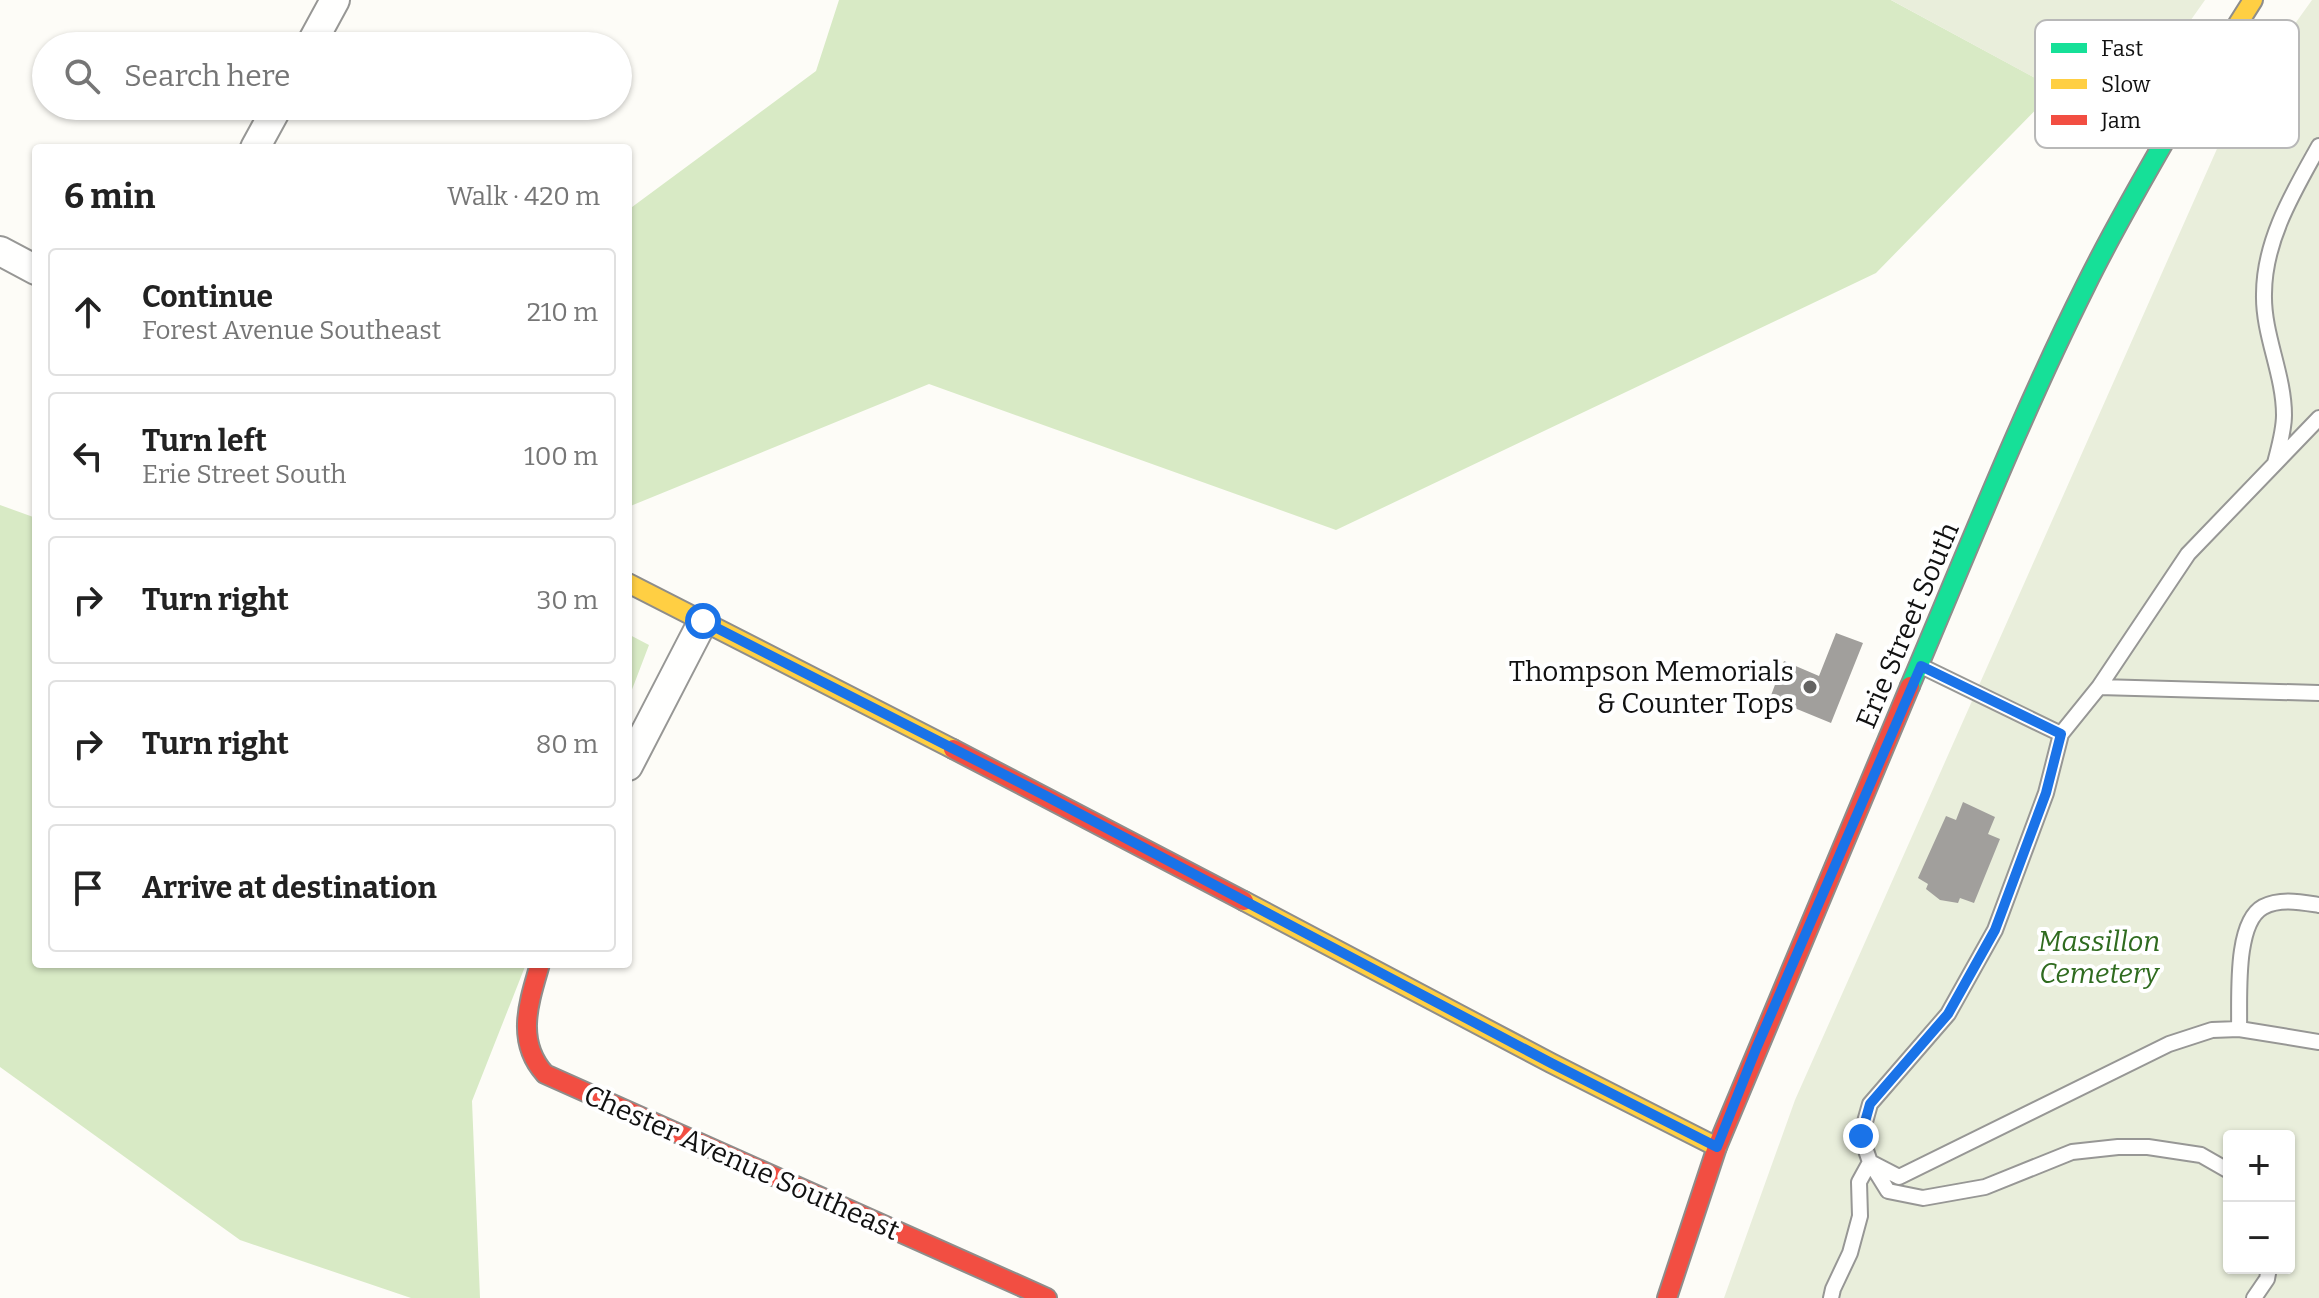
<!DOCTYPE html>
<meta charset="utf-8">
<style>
body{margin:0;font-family:Bitter,serif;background:#f2f2f2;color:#222}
.controls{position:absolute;right:24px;bottom:24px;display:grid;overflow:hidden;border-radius:8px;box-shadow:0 2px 6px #0004}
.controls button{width:72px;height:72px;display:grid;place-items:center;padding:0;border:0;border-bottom:2px solid #e0e0e0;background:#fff;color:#222;font:40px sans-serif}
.stop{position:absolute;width:24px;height:24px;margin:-18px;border:6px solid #1a73e8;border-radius:50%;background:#fff}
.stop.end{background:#1a73e8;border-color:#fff;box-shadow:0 2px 8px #0008}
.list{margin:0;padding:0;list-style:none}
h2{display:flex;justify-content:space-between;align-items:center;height:104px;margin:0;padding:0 32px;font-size:34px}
h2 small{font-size:26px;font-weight:400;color:#767676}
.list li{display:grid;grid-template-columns:52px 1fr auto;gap:24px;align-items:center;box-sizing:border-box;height:128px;margin:0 16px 16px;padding:0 16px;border:2px solid #e0e0e0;border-radius:8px}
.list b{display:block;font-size:30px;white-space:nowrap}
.list p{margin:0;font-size:26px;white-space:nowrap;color:#767676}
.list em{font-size:26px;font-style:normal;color:#767676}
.icon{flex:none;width:44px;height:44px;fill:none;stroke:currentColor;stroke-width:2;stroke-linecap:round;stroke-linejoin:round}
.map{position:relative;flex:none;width:2319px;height:1298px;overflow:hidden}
.search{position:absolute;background:#fff;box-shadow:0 2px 6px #0004;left:32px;top:32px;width:600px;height:88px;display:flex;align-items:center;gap:20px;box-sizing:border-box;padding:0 28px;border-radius:44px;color:#767676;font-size:30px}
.panel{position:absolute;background:#fff;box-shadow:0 2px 6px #0004;left:32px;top:144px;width:600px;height:824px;border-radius:8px}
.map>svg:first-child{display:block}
.forest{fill:#d8eac5}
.cemetery{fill:#e9eedb;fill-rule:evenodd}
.building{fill:#a19f9c}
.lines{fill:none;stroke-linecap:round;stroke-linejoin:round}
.lane-casing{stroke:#979795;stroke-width:18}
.street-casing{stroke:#979795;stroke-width:32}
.fast-casing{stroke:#8e8d8b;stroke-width:22}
.slow-casing{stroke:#8e8d8b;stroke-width:22}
.jam-casing{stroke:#8e8d8b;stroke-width:22}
.lane{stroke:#fffffe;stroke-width:14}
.street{stroke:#fffffe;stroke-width:28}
.fast{stroke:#16e098;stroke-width:18}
.slow{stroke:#ffcf43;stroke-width:18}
.jam{stroke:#f24e42;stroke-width:18}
.route{stroke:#1a73e8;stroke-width:10}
.poi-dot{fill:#646362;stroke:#fff;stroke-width:3}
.labels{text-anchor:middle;stroke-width:8;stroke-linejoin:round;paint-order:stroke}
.street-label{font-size:28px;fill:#111;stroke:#fff}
.poi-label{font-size:28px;fill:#111;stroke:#fff;text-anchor:end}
.park-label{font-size:28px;font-style:italic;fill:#2f6b1f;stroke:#fff}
.key{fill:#fff;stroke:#b8b8b8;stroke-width:2}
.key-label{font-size:22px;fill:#111}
</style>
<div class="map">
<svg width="2319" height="1298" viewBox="0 0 2319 1298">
<rect width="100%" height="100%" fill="#fdfcf7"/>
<path class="forest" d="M 839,0 L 1891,0 L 2056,89 L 1876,273 L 1336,530 L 929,384 L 628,507 L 628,210 L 816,71 Z
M 0,505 L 36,518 L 36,964 L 526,964 L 472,1101 L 480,1298 L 411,1298 L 240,1240 L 0,1067 Z
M 628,634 L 649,645 L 628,700 Z"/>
<path class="cemetery" d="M 1891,0 L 2205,0 L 2118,123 Z
M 2312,0 L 2319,0 L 2319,1298 L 1724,1298 L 1795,1100 L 2236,106 ZM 2229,1136 L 2289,1136 L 2289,1268 L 2229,1268 Z"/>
<path class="building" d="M 1836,633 L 1863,643 L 1831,723 L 1770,698 L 1784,661 L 1819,676 Z
M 1963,802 L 1995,817 L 1988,834 L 2000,839 L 1974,903 L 1960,898 L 1958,903 L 1940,900 L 1926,889 L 1928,884 L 1918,878 L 1946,816 L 1956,820 Z"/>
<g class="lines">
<g class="lane-casing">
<path id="lane" d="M 2275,463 C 2279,447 2284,431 2284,415 C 2284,374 2263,335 2264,294 C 2264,240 2294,191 2319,146
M 1921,666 L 2061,734
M 2099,687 L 2188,554 L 2319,418
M 2319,693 L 2099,687 L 2061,734 L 2046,793 L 1995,930 L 1948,1014 L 1870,1104 L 1861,1136 L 1870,1162 L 1899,1177 L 2169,1044 L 2212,1030 L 2239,1029 C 2240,999 2234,923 2263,907 C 2280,898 2300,902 2319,905
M 2239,1029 L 2319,1042
M 1831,1298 L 1833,1289 L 1850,1253 L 1860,1216 L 1859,1182 L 1870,1162 L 1888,1191 L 1923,1198 L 1985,1187 L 2072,1152 L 2118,1147 L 2148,1147 L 2201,1155 L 2229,1171
M 2254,1298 L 2267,1279 L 2269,1268"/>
</g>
<g class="street-casing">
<path id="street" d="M 310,46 L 335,0
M 255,148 L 278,106
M 0,251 L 36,270
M 628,766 L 703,621"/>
</g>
<g class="fast-casing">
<path id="fast" d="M 1910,686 C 1967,552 2021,415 2086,285 C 2113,230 2144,177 2174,125"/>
</g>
<g class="slow-casing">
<path id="slow" d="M 2174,125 L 2253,0
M 628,583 L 953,749
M 1244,901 L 1551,1063 L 1717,1147"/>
</g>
<g class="jam-casing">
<path id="jam" d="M 953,749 L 1244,901
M 540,964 C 529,1002 515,1041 545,1074 L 1047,1298
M 1667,1298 L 1717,1147 L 1910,686"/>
</g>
<use href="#lane" class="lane"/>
<use href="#street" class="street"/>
<use href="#fast" class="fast"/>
<use href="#slow" class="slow"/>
<use href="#jam" class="jam"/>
</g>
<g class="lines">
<path class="route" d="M 703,621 L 1046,796 L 1551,1063 L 1717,1147 L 1756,1049 L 1921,666 L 2061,734 L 2046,793 L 1995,930 L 1948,1014 L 1870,1104 L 1861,1136"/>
</g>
<circle class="poi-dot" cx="1810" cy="687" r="8"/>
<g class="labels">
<g class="street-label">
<text transform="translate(1907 625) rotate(-67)" y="10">Erie Street South</text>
<text transform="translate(742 1162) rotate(24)" y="10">Chester Avenue Southeast</text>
</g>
<g class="poi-label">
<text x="1794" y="681">Thompson Memorials<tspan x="1794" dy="32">&amp; Counter Tops</tspan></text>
</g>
<g class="park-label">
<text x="2099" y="951">Massillon<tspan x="2099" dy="32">Cemetery</tspan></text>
</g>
</g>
<rect x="2035" y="20" width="264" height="128" rx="12" class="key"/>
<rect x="2051" y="43" width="36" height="10" fill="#16e098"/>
<rect x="2051" y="79" width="36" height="10" fill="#ffcf43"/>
<rect x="2051" y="115" width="36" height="10" fill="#f24e42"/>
<g class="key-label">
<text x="2101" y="56">Fast</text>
<text x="2101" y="92">Slow</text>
<text x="2101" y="128">Jam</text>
</g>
</svg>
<div class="controls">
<button>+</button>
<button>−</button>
</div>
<div class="stop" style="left:703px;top:621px"></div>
<div class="stop end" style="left:1861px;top:1136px"></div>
<div class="search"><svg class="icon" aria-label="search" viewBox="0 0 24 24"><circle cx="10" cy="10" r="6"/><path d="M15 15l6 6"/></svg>Search here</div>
<section class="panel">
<h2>6 min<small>Walk · 420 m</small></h2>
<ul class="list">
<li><svg class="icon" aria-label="ahead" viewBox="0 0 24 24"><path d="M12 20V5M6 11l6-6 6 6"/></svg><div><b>Continue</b><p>Forest Avenue Southeast</p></div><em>210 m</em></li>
<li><svg class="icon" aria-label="left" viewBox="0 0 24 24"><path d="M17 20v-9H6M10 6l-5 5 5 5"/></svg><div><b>Turn left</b><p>Erie Street South</p></div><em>100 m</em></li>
<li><svg class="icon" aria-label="right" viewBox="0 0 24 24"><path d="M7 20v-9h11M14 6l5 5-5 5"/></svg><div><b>Turn right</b></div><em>30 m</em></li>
<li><svg class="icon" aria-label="right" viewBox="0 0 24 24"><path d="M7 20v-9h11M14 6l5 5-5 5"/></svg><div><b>Turn right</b></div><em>80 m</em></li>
<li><svg class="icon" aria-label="arrive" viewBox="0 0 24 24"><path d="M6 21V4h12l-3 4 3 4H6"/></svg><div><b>Arrive at destination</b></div></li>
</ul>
</section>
</div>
